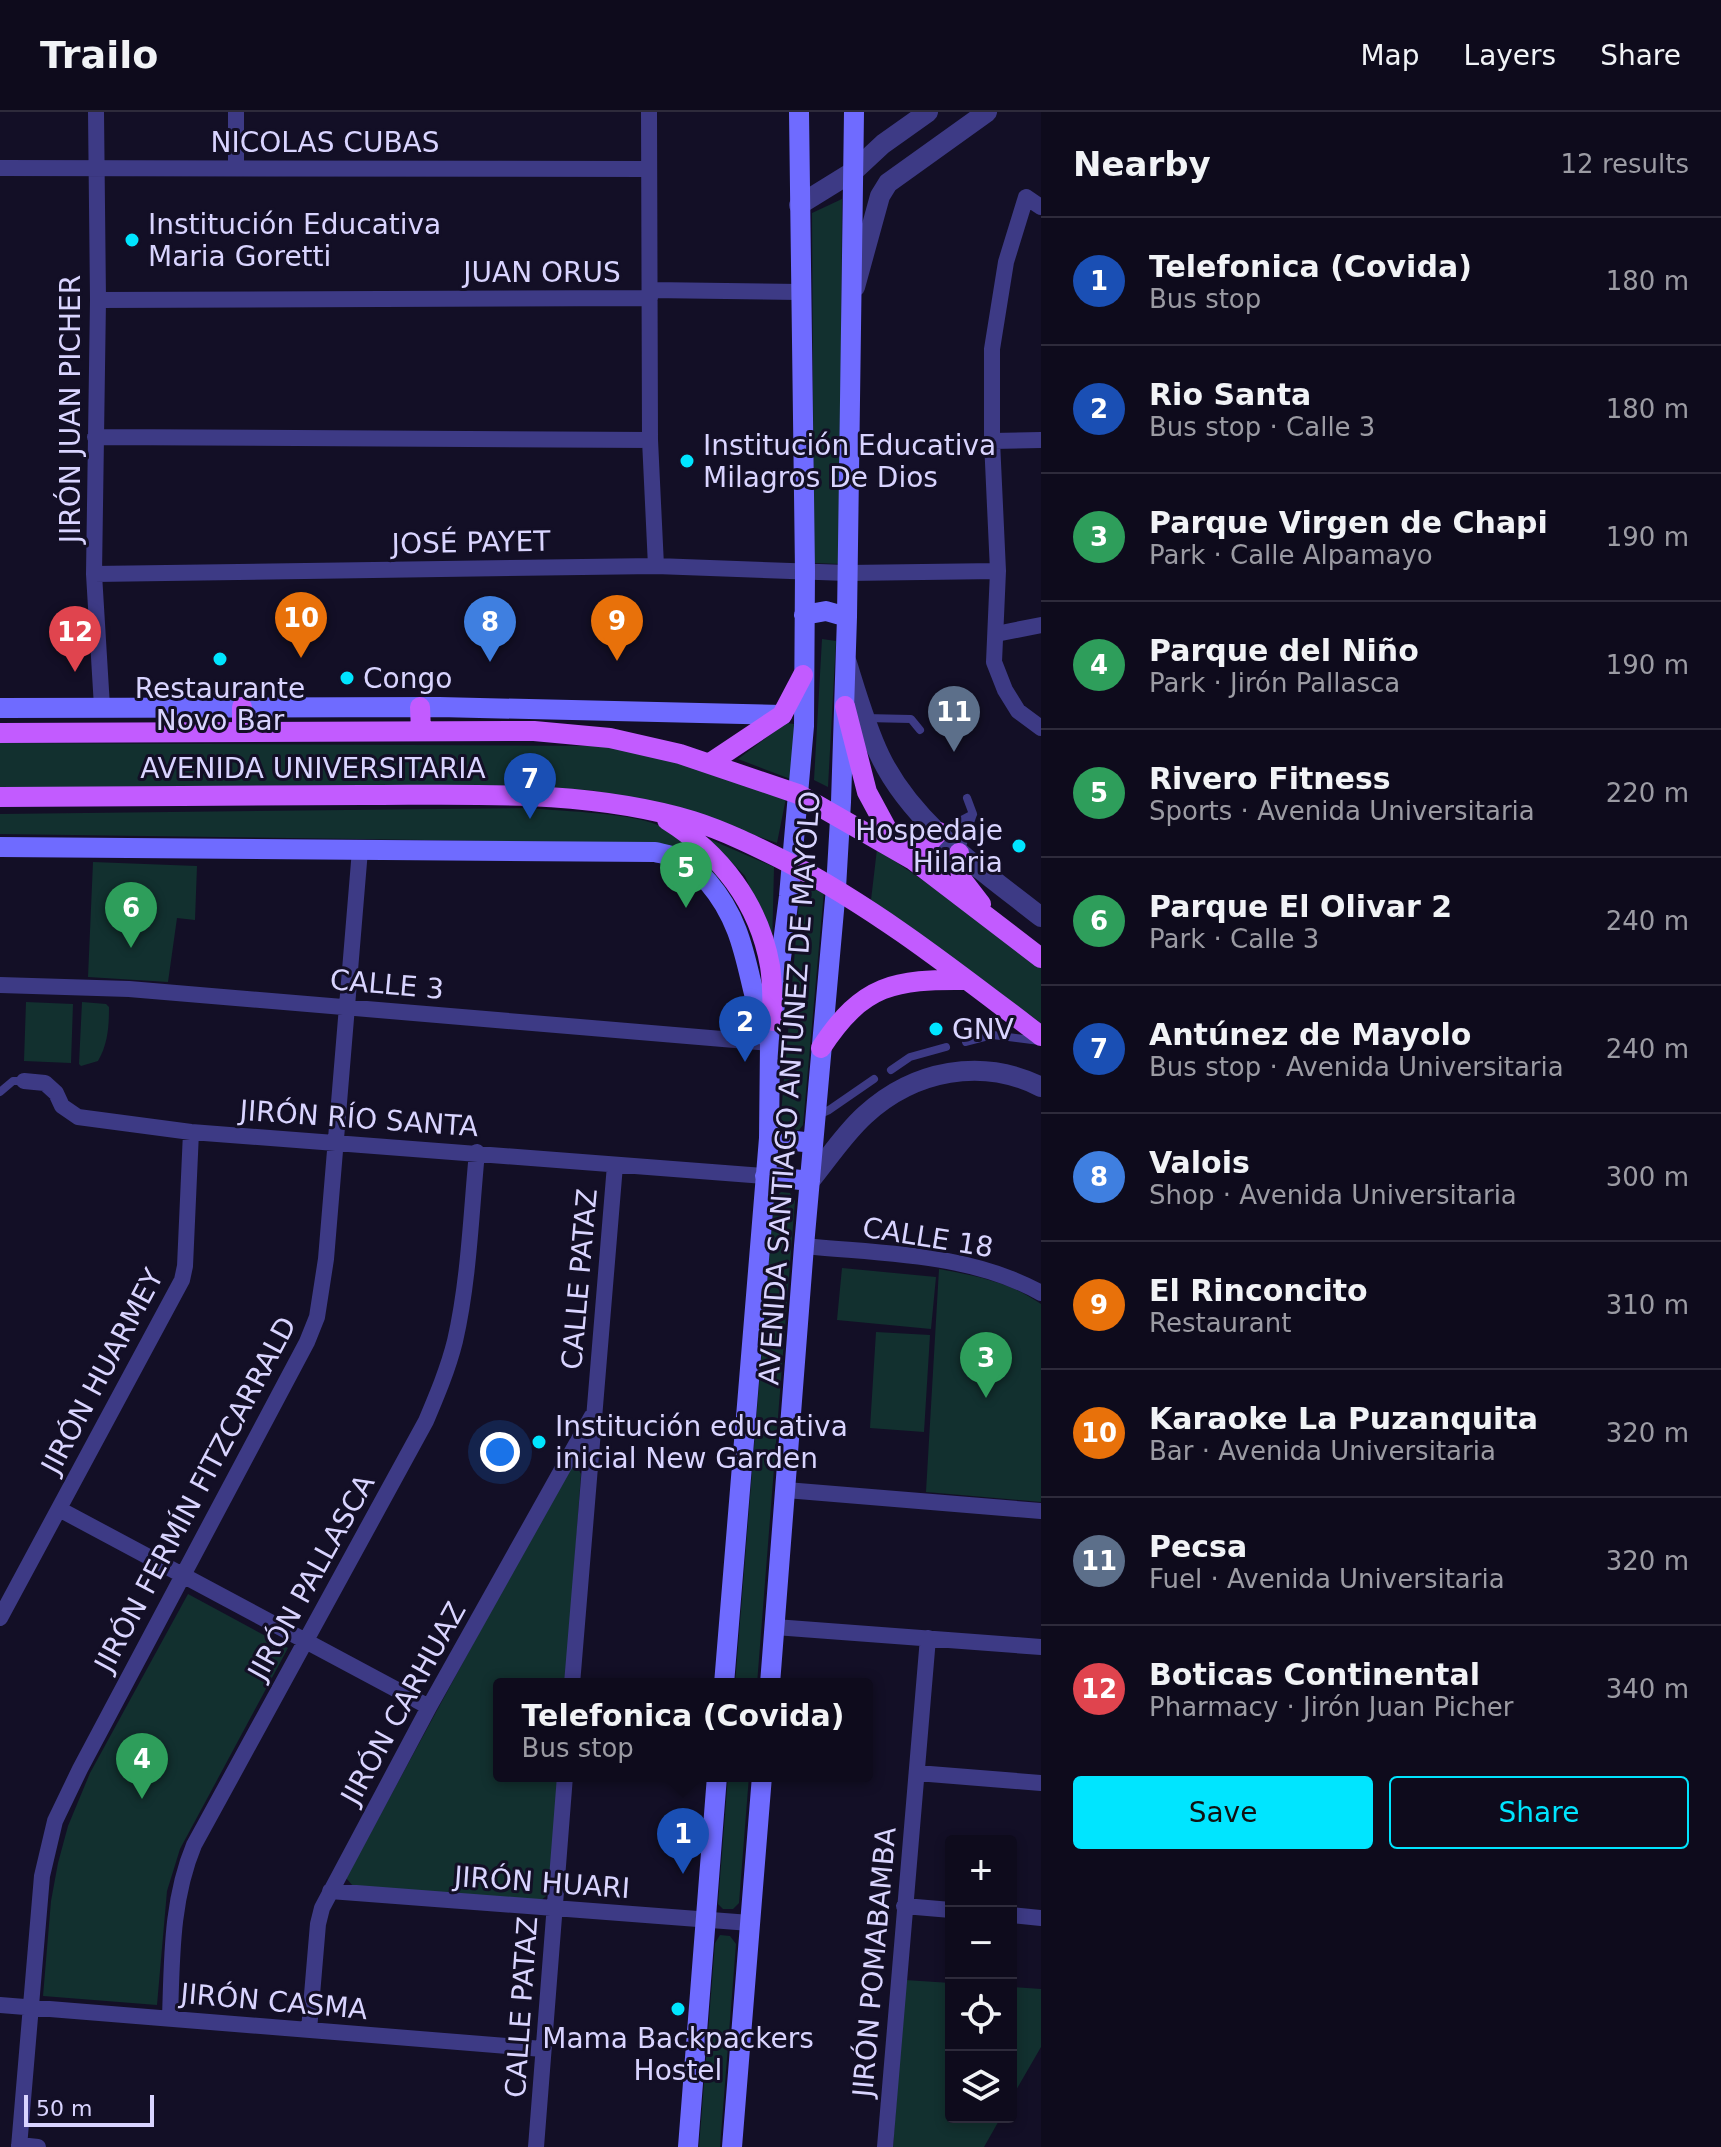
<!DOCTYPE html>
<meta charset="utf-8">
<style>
body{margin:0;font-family:"DejaVu Sans",sans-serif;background:#1c1929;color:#f1f3f6}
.controls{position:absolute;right:24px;bottom:24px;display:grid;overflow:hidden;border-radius:8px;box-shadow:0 4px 12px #0003}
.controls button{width:72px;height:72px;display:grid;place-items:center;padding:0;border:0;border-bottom:2px solid #2e2b3b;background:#0e0b1c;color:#f1f3f6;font:40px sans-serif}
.scale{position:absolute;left:24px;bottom:20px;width:130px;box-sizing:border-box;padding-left:8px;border:4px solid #d9d4ff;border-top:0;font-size:22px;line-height:28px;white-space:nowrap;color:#d9d4ff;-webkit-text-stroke:6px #130f26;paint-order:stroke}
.you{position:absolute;left:500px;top:1340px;width:28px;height:28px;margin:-20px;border:6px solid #fff;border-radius:50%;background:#1a73e8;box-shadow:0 0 0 12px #1a73e833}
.badge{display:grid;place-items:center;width:52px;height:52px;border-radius:50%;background:#00e5ff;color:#fff;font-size:26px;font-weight:700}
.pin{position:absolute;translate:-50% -66px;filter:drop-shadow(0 2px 4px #0008)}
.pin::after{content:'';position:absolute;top:42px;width:28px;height:24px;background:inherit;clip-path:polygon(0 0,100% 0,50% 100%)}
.popup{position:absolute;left:493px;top:1566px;width:380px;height:104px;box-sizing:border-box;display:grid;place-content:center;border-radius:8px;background:#0e0b1c;filter:drop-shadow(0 2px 6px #0005);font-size:26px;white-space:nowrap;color:#9b9ba3}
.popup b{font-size:30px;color:#f1f3f6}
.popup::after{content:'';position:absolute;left:50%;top:100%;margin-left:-16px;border:16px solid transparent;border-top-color:#0e0b1c}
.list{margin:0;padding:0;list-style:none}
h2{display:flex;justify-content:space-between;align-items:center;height:104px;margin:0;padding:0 32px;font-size:34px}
h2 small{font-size:26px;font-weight:400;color:#9b9ba3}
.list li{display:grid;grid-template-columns:52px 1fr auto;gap:24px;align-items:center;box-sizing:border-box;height:128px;padding:0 32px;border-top:2px solid #2e2b3b}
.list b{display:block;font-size:30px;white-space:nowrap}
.list p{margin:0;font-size:26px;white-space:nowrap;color:#9b9ba3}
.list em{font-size:26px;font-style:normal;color:#9b9ba3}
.actions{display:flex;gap:16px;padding:24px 32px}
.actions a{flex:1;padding:18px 0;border:2px solid #00e5ff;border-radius:8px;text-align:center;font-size:28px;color:#00e5ff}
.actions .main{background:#00e5ff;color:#111}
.icon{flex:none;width:44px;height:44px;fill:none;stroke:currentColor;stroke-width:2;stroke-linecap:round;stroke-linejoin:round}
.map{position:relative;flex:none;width:1041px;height:2035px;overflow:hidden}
header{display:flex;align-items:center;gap:48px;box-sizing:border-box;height:112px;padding:0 40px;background:#0e0b1c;border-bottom:2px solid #2e2b3b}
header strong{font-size:38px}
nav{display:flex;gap:44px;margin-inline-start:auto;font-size:28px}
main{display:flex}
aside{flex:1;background:#0e0b1c}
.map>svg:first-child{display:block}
.green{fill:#12302f}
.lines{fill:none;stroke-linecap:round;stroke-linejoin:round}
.service{stroke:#3d3a85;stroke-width:8}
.minor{stroke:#3d3a85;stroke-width:16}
.tertiary{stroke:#3d3a85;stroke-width:20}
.secondary{stroke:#6f6bff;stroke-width:20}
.primary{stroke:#c25bff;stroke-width:20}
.poi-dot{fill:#00e5ff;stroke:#130f26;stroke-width:3}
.labels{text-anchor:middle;stroke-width:6;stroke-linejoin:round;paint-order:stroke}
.street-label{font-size:28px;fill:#d9d4ff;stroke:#130f26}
.poi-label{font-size:28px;fill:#d9d4ff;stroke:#130f26;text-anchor:start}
</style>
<header>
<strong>Trailo</strong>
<nav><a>Map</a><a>Layers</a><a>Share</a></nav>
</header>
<main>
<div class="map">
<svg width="1041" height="2035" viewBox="0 0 1041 2035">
<rect width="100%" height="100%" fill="#130f26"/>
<path class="green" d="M 842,87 L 840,452 L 814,451 L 812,101 Z
M 822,527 L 836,529 L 828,675 L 814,668 Z
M 786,611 L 794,612 L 796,621 L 793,668 L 738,647 Z
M 0,631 L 604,634 L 681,651 L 786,686 L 777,731 L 674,695 L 590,678 L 341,673 L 0,676 Z
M 529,696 C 566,700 634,700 665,716 C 687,727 704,750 721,766 L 718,771 L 639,731 L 0,722 L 0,702 Z
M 709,727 L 774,755 L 772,837 L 765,810 L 745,764 Z
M 877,737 L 940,780 L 1041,856 L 1041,911 L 871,788 Z
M 93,750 L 197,754 L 195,808 L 177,806 L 168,870 L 88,865 Z
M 801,767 L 824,779 L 803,1013 L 799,1018 L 791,1019 L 780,1014 Z
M 26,890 L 73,892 L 71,951 L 24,949 Z
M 82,890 L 106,892 L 109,895 C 109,914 108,932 98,949 L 81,954 L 79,952 Z
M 781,1080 L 790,1081 L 795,1089 L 757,1572 L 735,1572 L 774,1086 Z
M 842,1156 L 936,1165 L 931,1217 L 837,1208 Z
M 939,1157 C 976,1164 1010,1170 1041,1192 L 1041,1390 L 926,1380 Z
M 876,1220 L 930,1223 L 924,1320 L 870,1316 Z
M 576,1352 L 581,1362 L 566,1572 L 499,1572 L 499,1664 L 559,1664 L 551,1780 L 539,1790 L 353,1774 L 346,1766 L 569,1355 Z
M 188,1482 L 288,1536 L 180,1737 L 167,1779 L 157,1893 L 43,1884 L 51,1789 L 58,1751 L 68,1714 L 90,1661 Z
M 728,1664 L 749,1664 L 739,1791 L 733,1797 L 723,1797 L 718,1792 Z
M 720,1823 L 730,1824 L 736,1832 L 720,2035 L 699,2035 L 715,1831 Z
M 905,1868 L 951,1871 L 951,2005 L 1001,2005 L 984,2035 L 893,2035 Z
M 1011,1875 L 1041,1877 L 1041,1935 L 1011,1987 Z"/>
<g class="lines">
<path class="service" d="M 865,606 L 911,607 L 920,618
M 939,720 L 973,702
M 960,740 L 973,702 L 967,686
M 966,930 L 993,923 L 1040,929
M 891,958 L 910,945 L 946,935
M 0,980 L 13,969 L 24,969
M 816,1004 L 829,998 L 874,967"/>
<path class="minor" d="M 96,0 L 98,188 L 94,462 L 102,595
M 649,0 L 650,328 L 656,454
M 236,55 L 236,0
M 0,56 L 649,57
M 1041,95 L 1026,85 L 1006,150 L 992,237 L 992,329 L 998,459 L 994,550 L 1005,578 L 1018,599 L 1041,616
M 650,178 L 800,180
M 98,188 L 650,186
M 95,325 L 650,328
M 992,329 L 1041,328
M 94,462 L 656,454 L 847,461 L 998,459
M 996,522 L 1041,513
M 0,873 L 129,877 L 770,931
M 24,969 L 45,971 L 56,981 L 62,994 L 78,1005 L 191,1020 L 765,1064
M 804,1134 C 883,1142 970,1141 1041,1181
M 786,1378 L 1041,1399
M 59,1397 L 429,1595
M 0,1506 L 182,1168 L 185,1154 L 191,1020
M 775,1515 L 1041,1535
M 572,1572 L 615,1053
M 917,1661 L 1041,1671
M 330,1779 L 750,1811
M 904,1794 L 951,1798
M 1011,1803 L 1041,1806
M 0,1893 L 543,1937
M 170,1906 C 172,1847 171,1788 194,1733 L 426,1309 C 437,1283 448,1257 455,1229 C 469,1168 471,1102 477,1040
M 309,1918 L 318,1812 L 322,1796 L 429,1595 L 592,1304
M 19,2033 L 38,2035
M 19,2035 L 42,1764 L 55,1709 L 80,1657 L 307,1230 L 317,1205 L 326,1147 L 360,738
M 536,2035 L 565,1664
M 885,2035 L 928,1526"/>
<path class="tertiary" d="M 799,93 L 854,59 L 883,32 L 928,0
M 855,175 L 880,84 L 888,71 L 987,0
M 847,551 C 857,583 866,615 880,644 C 913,713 983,759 1041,805
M 810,1069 C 828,1047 844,1022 865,1003 C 914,958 982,945 1041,975"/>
<path class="secondary" d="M 804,503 L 826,499 L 847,505
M 0,596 L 439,595 L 782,603
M 0,735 L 655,740 C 663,742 672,743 680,747 C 691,751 700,761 708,770 C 751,820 745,871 768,927
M 769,1026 L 813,1031
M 765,1064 L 810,1069
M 724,1572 L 769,1026 L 770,931 L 789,784 L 804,614 L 805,459 L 799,0
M 770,1572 L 804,1134 L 836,776 L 841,690 L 847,505 L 854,0
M 688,2035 L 717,1664
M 732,2035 L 762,1664"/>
<path class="primary" d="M 845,594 L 867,680 L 887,717 L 913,748 L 939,720
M 420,595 L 421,619
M 242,620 L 242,595
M 0,621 L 534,619 L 610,626 L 680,642 L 798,682 L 913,748 L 1041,846
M 710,651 L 782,603 L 803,563
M 0,685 C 121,684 242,684 363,683 C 473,683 586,677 693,709 C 725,719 757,735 787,750 C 879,798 959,862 1041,924
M 667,708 C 720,741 759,791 770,854 C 773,872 772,891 773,909
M 959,741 L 961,766 L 981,792
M 821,936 C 863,872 894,867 967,868"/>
</g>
<g class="poi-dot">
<circle cx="132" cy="128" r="8"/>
<circle cx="687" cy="349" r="8"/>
<circle cx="220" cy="547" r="8"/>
<circle cx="347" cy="566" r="8"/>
<circle cx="1019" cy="734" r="8"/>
<circle cx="936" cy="917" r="8"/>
<circle cx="539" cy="1330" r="8"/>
<circle cx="678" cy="1897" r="8"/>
</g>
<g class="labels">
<g class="street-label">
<text x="325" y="40">NICOLAS CUBAS</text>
<text x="542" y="170">JUAN ORUS</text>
<text transform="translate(70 297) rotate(-90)" y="10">JIRÓN JUAN PICHER</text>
<text transform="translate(471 430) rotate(-1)" y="10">JOSÉ PAYET</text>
<text x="313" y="666">AVENIDA UNIVERSITARIA</text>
<text transform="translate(387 872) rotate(5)" y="10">CALLE 3</text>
<text transform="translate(789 976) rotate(-86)" y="10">AVENIDA SANTIAGO ANTÚNEZ DE MAYOLO</text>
<text transform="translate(359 1006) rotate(4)" y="10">JIRÓN RÍO SANTA</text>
<text transform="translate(928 1125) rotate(9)" y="10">CALLE 18</text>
<text transform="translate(579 1167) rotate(-85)" y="10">CALLE PATAZ</text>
<text transform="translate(102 1259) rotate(-62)" y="10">JIRÓN HUARMEY</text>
<text transform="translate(195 1382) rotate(-62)" y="10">JIRÓN FERMÍN FITZCARRALD</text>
<text transform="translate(311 1465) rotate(-61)" y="10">JIRÓN PALLASCA</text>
<text transform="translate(403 1591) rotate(-61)" y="10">JIRÓN CARHUAZ</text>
<text transform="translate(542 1770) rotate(4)" y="10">JIRÓN HUARI</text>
<text transform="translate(874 1850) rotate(-85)" y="10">JIRÓN POMABAMBA</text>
<text transform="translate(274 1889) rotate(5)" y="10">JIRÓN CASMA</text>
<text transform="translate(521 1895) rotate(-86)" y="10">CALLE PATAZ</text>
</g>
<g class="poi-label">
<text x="148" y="122">Institución Educativa<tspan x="148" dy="32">Maria Goretti</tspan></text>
<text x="703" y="343">Institución Educativa<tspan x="703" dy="32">Milagros De Dios</tspan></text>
<text x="363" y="576">Congo</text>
<text x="220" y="586" text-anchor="middle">Restaurante<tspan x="220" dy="32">Novo Bar</tspan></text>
<text x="1003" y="728" text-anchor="end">Hospedaje<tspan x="1003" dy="32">Hilaria</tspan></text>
<text x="952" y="927">GNV</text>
<text x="555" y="1324">Institución educativa<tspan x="555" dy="32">inicial New Garden</tspan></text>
<text x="678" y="1936" text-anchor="middle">Mama Backpackers<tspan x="678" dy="32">Hostel</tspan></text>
</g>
</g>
</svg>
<div class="controls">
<button>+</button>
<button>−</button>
<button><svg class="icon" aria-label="locate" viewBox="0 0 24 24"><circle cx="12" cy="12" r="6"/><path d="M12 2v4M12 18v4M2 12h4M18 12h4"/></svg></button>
<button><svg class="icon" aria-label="layers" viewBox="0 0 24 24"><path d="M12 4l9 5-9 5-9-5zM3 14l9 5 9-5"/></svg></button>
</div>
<div class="scale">50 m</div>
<div class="you"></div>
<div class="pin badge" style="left:683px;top:1762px;background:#1a4fb4">1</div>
<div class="popup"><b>Telefonica (Covida)</b>Bus stop</div>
<div class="pin badge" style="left:745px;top:950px;background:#1a4fb4">2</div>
<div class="pin badge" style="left:986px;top:1286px;background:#2e9e5b">3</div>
<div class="pin badge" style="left:142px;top:1687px;background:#2e9e5b">4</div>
<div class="pin badge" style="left:686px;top:796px;background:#2e9e5b">5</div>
<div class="pin badge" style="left:131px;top:836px;background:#2e9e5b">6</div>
<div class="pin badge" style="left:530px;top:707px;background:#1a4fb4">7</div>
<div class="pin badge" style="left:490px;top:550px;background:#3f7fe0">8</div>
<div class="pin badge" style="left:617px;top:549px;background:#e8710a">9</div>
<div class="pin badge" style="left:301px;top:546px;background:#e8710a">10</div>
<div class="pin badge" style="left:954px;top:640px;background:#5c6f8a">11</div>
<div class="pin badge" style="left:75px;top:560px;background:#e0444e">12</div>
</div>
<aside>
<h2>Nearby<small>12 results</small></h2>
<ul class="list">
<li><span class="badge" style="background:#1a4fb4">1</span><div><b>Telefonica (Covida)</b><p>Bus stop</p></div><em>180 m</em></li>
<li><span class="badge" style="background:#1a4fb4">2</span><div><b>Rio Santa</b><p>Bus stop · Calle 3</p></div><em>180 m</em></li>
<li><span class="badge" style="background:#2e9e5b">3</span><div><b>Parque Virgen de Chapi</b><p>Park · Calle Alpamayo</p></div><em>190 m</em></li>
<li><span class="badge" style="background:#2e9e5b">4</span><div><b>Parque del Niño</b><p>Park · Jirón Pallasca</p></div><em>190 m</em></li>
<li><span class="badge" style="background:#2e9e5b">5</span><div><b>Rivero Fitness</b><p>Sports · Avenida Universitaria</p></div><em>220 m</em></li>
<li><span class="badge" style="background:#2e9e5b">6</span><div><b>Parque El Olivar 2</b><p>Park · Calle 3</p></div><em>240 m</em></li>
<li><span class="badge" style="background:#1a4fb4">7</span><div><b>Antúnez de Mayolo</b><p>Bus stop · Avenida Universitaria</p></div><em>240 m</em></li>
<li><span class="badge" style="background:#3f7fe0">8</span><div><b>Valois</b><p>Shop · Avenida Universitaria</p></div><em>300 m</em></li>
<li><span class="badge" style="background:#e8710a">9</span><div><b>El Rinconcito</b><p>Restaurant</p></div><em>310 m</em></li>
<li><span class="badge" style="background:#e8710a">10</span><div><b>Karaoke La Puzanquita</b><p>Bar · Avenida Universitaria</p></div><em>320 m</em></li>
<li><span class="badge" style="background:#5c6f8a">11</span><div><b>Pecsa</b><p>Fuel · Avenida Universitaria</p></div><em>320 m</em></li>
<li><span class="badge" style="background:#e0444e">12</span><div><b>Boticas Continental</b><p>Pharmacy · Jirón Juan Picher</p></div><em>340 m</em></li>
</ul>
<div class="actions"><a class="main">Save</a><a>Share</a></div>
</aside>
</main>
